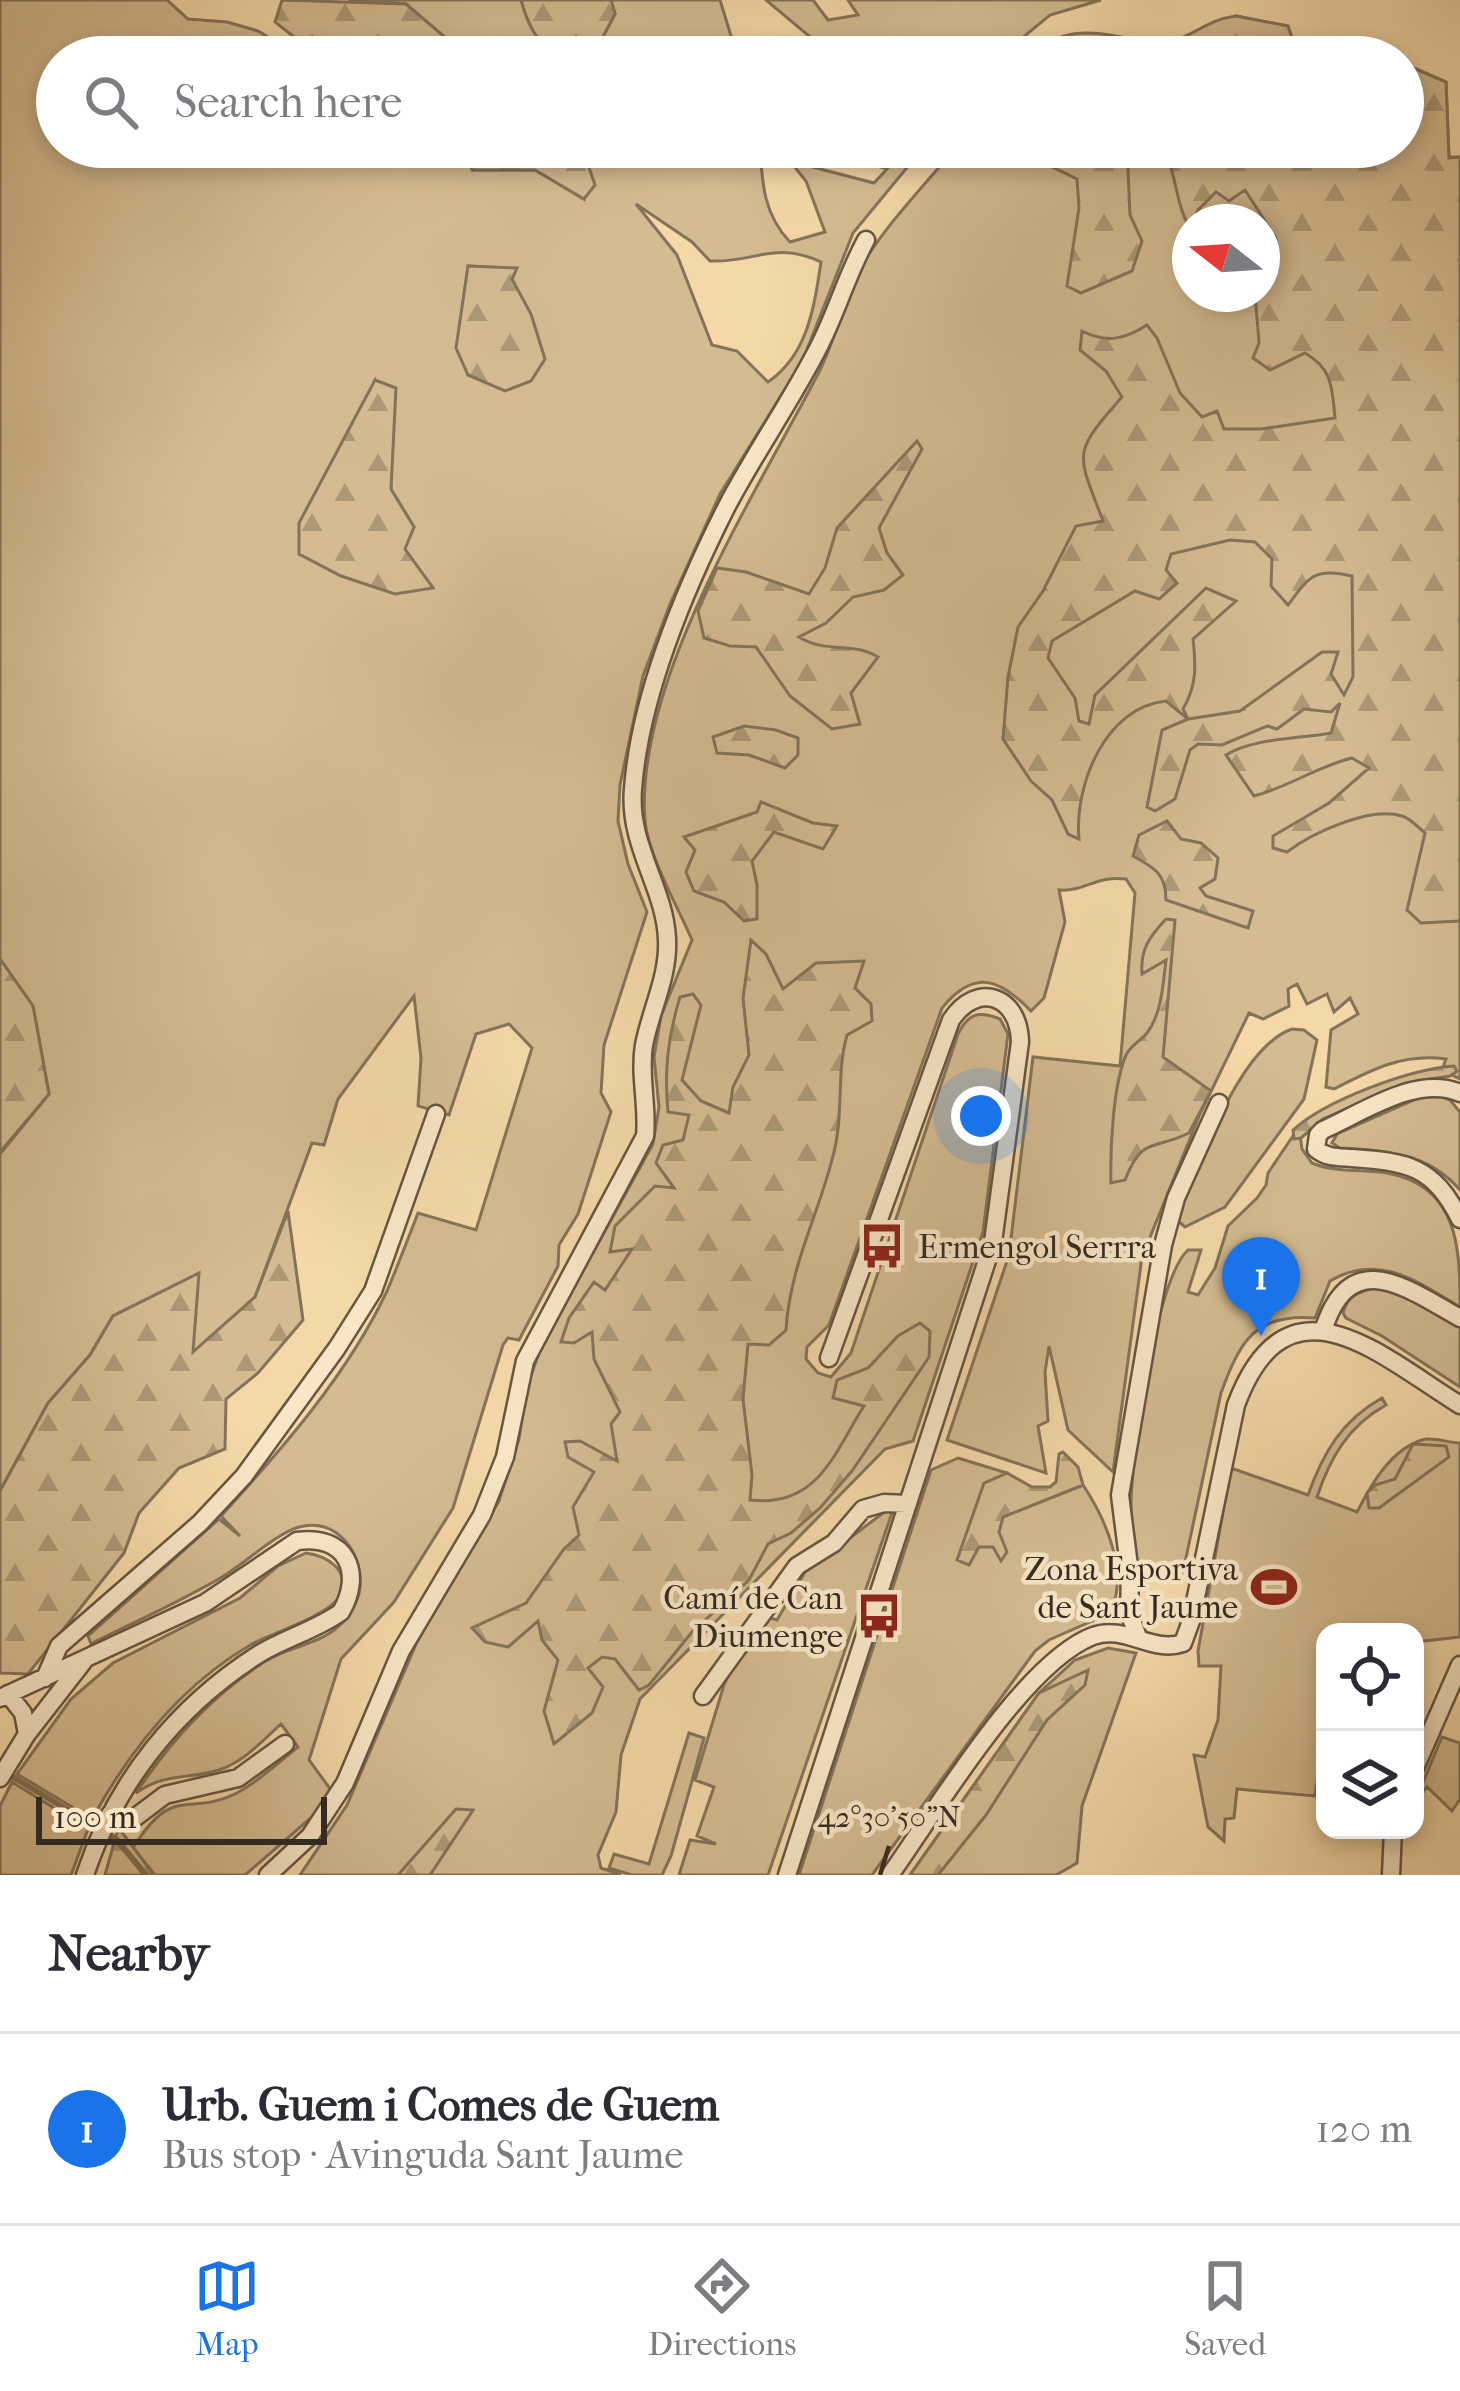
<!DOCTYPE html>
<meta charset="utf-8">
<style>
body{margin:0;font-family:"IM FELL French Canon",serif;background:#f2f2f3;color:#2b2b33}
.controls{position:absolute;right:36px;bottom:36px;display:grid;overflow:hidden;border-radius:24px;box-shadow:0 6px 18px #0003}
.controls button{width:108px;height:108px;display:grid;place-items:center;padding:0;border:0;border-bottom:3px solid #e1e1e2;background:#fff;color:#2b2b33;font:60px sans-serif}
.compass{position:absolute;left:1172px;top:204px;width:108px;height:108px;border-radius:50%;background:#fff;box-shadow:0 6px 18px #0003;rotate:287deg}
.scale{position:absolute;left:36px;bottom:30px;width:291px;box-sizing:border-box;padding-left:12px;border:6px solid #362b21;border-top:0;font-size:33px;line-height:42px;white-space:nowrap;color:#362b21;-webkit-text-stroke:9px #f8e6c6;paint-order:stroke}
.you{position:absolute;left:981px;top:1116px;width:42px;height:42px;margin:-30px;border:9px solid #fff;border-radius:50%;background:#1a73e8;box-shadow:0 0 0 18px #1a73e833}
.badge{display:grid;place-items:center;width:78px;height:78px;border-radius:50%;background:#1a73e8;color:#fff;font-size:39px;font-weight:700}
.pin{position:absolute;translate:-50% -99px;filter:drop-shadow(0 3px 6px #0008)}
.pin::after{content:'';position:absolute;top:63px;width:42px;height:36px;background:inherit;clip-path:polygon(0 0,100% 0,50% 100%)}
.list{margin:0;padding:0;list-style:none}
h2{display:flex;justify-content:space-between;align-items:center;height:156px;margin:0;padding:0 48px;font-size:51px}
h2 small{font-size:39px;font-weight:400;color:#7c7c81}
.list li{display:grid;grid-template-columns:78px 1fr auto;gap:36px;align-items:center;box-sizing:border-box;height:192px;padding:0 48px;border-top:3px solid #e1e1e2}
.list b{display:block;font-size:45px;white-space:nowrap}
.list p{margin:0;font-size:39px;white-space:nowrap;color:#7c7c81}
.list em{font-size:39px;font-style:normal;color:#7c7c81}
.icon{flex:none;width:66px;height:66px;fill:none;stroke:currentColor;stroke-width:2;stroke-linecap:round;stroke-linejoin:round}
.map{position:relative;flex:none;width:1460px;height:1875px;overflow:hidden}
.search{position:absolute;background:#fff;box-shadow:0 6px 18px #0003;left:36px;right:36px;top:36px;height:132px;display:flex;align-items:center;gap:30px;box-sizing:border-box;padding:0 42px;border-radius:66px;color:#7c7c81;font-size:45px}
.sheet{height:348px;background:#fff}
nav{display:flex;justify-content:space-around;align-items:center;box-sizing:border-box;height:168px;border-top:3px solid #e1e1e2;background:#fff;font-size:33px;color:#7c7c81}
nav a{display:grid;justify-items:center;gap:6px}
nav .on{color:#1a73e8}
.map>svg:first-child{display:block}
.green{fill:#d4bb91;stroke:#857359;stroke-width:3;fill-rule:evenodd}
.forest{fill:url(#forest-firs);stroke:#857359;stroke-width:3;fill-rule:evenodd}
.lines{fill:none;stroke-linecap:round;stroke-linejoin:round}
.stream{stroke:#816f56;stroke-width:6}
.minor-casing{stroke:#665643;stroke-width:21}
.minor{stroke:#f8e6c6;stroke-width:16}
.ticks{fill:none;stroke:#362b21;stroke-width:4.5}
.labels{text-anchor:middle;stroke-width:9;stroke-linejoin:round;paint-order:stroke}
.poi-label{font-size:33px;fill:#362b21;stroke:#f8e6c6;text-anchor:end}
.ticks-label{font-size:30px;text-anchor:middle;fill:#362b21;stroke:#f8e6c6;stroke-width:9;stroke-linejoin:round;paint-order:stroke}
</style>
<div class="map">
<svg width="1460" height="1875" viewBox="0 0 1460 1875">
<defs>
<pattern id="forest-firs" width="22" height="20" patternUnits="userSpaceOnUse" patternTransform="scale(3)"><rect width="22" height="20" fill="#d4bb91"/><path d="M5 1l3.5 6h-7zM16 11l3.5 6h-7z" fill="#ad9876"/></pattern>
</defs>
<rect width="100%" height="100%" fill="#f4d8a8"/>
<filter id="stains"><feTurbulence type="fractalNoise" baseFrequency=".00167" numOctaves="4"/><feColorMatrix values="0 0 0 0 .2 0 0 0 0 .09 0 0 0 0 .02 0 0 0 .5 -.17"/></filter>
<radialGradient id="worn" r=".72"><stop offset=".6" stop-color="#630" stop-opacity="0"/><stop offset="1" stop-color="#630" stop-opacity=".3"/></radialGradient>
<path class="green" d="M 0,0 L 167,0 L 188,19 L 227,22 L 258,31 L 300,57 L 57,57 L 57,147 L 466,147 L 473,170 L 535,170 L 584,199 L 582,147 L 760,147 C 762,184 764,215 790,242 L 825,232 L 806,181 L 790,161 L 874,183 L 887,169 L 875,165 L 868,147 L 924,147 L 853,233 L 802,362 L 720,494 L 670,604 L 643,676 L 620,785 L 618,821 L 628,864 L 647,912 L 604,1045 L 601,1093 L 611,1112 L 578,1214 L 559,1245 L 558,1266 L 519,1340 L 508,1338 L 503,1345 L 453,1508 L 394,1602 L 341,1659 L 309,1760 L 331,1790 L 312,1817 L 245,1875 L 155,1875 L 133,1848 C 174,1782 187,1818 237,1793 C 258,1782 279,1762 298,1747 L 281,1724 C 262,1741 245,1761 219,1770 C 187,1780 166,1772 136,1793 C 169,1743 213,1695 264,1662 C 286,1647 319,1645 339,1626 C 352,1614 362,1596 360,1578 C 358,1547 334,1518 299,1527 C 277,1533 244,1564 222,1577 C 180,1602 134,1622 91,1644 L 88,1636 L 219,1519 L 240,1536 L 221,1516 C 282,1449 348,1374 387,1291 C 398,1265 408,1239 418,1213 L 476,1230 L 532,1048 L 509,1024 L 476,1034 L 449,1115 L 418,1106 L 421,1058 L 414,996 L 338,1099 L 324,1145 L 312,1143 L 255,1297 L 192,1353 L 198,1274 L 113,1316 L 90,1355 L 48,1403 L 0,1491 L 0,1154 L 49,1094 L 33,1006 L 0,959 ZM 636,204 L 692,242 L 710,261 C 756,263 774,240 821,262 C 814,308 808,354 768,382 L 737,351 L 712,345 L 677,255 ZM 468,266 L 516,269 L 512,279 L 463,305 ZM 375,381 L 390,453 L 391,490 L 414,527 L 404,549 L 432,587 L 300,523 Z
M 348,0 L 521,0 L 548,50 L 569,57 L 460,57 L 461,51 L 406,4 Z
M 611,0 L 720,0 L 732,39 L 731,57 L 592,57 L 615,14 Z
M 766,0 L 813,0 L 828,20 L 858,15 L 848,0 L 1101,0 L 1050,15 L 999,57 L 834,57 Z
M 1236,16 L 1288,26 L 1294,44 L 1291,57 L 1029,57 C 1078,11 1121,46 1175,42 C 1194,41 1217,25 1236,16 Z
M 1409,66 L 1446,82 L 1449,157 L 1460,157 L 1460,1079 L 1442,1070 L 1446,1059 C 1403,1053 1371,1070 1334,1089 L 1326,1087 L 1331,1030 L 1358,1014 L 1350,998 L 1334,1012 L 1327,994 L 1307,1004 L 1297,984 L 1288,989 L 1289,1006 L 1263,1019 L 1249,1013 L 1200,1114 L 1142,1257 L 1113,1472 L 1068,1430 L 1049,1346 L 1045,1372 L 1048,1421 L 1038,1426 L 1046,1473 L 947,1440 L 1009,1255 L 1033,1057 L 1120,1066 L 1135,893 L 1126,879 C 1096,875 1085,892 1059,890 L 1065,922 L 1044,998 L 1031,1011 C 999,978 974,969 942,1008 L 829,1325 L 807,1347 L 806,1359 L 818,1373 L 831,1377 L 851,1353 L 958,1034 C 968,1014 978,1010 1000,1019 L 1008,1034 L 983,1232 L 913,1441 L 885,1449 L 640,1699 L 621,1755 L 616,1812 L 598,1855 L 601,1868 L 621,1875 L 300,1875 L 347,1805 L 417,1642 L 499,1501 L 519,1439 L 527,1386 L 542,1345 L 653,1144 L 659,1107 L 654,1057 L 661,1016 L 692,940 C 678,907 648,855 645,821 C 634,682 757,492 819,372 C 837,337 844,296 864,262 C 889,221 926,184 956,147 L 1403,147 L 1403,77 ZM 1190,222 L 1262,222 L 1262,294 L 1190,294 Z
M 1292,1029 L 1304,1030 L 1317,1040 L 1304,1099 L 1225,1207 L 1185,1227 L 1178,1221 L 1179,1211 C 1202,1161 1238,1048 1292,1029 Z
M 1438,1095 L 1450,1100 L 1460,1112 L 1460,1190 C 1427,1152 1387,1151 1340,1148 L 1332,1143 L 1337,1134 L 1423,1096 Z
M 1299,1127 L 1302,1149 L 1312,1163 C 1335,1173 1363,1169 1387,1173 C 1459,1186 1460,1249 1460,1307 C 1418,1282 1379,1252 1330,1281 L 1315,1318 C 1255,1313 1240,1341 1221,1393 L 1183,1572 L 1136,1563 C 1134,1544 1131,1525 1131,1506 C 1131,1459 1156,1279 1188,1250 L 1201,1250 L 1188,1292 L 1198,1295 L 1215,1268 L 1228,1226 L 1257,1198 L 1266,1185 L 1268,1173 Z
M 1378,1287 L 1407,1295 L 1460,1327 L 1460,1387 L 1382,1336 L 1346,1318 L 1343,1313 C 1347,1295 1361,1291 1378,1287 Z
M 1382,1398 L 1386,1405 C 1348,1426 1330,1458 1317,1497 L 1357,1512 C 1371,1485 1390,1450 1422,1440 C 1432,1436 1448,1443 1460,1443 L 1460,1637 L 1415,1642 L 1415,1632 L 1325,1632 L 1325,1728 L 1315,1796 L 1237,1789 L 1234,1818 L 1225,1819 L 1224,1841 L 1208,1827 L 1194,1755 L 1205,1757 L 1218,1720 L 1221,1666 L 1199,1666 L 1198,1651 L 1231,1468 L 1308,1495 C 1323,1453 1342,1420 1382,1398 Z
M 958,1458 L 1007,1473 L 991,1521 L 1083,1485 C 1105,1518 1130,1573 1110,1613 L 1049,1640 L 1035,1651 L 872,1875 L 799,1875 L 931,1470 Z
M 895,1504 L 768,1875 L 679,1875 L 690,1840 L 716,1844 L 697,1836 L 714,1787 L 695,1780 L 724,1685 L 756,1614 L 777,1620 L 805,1572 Z
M 306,1553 C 327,1556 351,1570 340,1595 C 331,1615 272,1633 252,1644 C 181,1685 131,1748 92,1819 L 17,1774 L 71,1699 L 113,1663 L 240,1598 L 278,1566 Z
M 1108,1648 L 1136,1653 L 1082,1806 L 1077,1863 L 1056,1875 L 910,1875 L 1039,1693 L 1075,1660 Z
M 689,1733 L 704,1738 L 671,1856 L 662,1875 L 632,1875 L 609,1868 L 614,1854 L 649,1864 Z
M 1442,1737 L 1460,1743 L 1460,1799 L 1452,1811 L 1427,1787 L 1415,1801 Z
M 12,1782 L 88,1829 L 71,1875 L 0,1875 L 0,1806 Z"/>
<path class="forest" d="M 282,0 L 406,4 L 461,51 L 460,57 L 329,57 L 308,48 L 275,22 Z
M 521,0 L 611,0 L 615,14 L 592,57 C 546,57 533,42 521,0 Z
M 1236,16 L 1288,26 L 1294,44 L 1291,57 L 1151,57 L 1155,42 C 1193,42 1199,21 1236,16 Z
M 1409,66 L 1446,82 L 1449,158 L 1460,157 L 1460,921 L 1421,923 L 1407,910 L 1425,833 C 1418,827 1410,818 1402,816 C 1370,806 1312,833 1287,852 L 1273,848 L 1273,836 L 1329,803 L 1369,768 L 1352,758 C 1316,767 1291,786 1254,796 L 1226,755 C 1253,738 1298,739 1331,733 L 1340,703 L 1331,712 L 1304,709 L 1277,729 L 1267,726 L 1222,745 L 1198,744 L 1190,750 L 1175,799 L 1155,811 L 1147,807 L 1162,730 L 1188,719 L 1166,701 C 1105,707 1074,786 1079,839 L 1068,834 L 1052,800 L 1031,781 L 1003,739 L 1008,677 L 1018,627 L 1043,591 L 1076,526 L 1103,521 C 1077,452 1071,455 1122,397 L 1106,371 L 1080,350 L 1082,331 C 1106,343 1124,340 1147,325 L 1157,338 L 1180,393 L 1202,417 L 1217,411 L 1224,429 L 1261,429 L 1335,418 C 1332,388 1333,369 1305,353 L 1270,370 L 1253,358 L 1259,343 L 1255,294 L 1262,294 L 1262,276 L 1276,238 L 1245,190 L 1229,201 L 1216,192 L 1198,210 L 1190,228 C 1175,204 1177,173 1163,147 L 1403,147 L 1403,77 ZM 1230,540 L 1255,542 L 1272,559 L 1271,586 L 1288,605 C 1309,577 1314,567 1352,576 L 1353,677 L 1344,695 L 1331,674 L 1338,652 L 1322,652 L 1240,711 L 1188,719 L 1183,709 C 1197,685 1196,666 1193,639 L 1236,601 L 1206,588 L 1095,695 L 1089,724 L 1079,721 L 1075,698 L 1048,658 L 1052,641 L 1135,591 L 1159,599 L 1177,583 L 1166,570 L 1171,554 Z
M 466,147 L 582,147 L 595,185 L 584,199 L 535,170 L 472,170 Z
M 1046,147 L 1127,147 L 1130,215 L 1142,241 L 1132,271 L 1081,293 L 1067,286 L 1079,208 L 1077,179 L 1040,161 Z
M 468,266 L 517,268 L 512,279 L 531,314 L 545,359 L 531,381 L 505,391 L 468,375 L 456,348 Z
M 375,380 L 396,388 L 391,489 L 414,527 L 405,549 L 433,588 L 395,594 L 341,576 L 299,554 L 299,523 Z
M 917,441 L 922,449 L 879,528 L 887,553 L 903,575 L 884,590 L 853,597 L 826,623 L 799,637 C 826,654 851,641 878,657 L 851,693 L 860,724 L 832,729 L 790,696 L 756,647 L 730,646 L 704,638 L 698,611 L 717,568 L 746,572 L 809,594 L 825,568 L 837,528 Z
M 744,726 L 776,730 L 798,738 L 798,755 L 785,768 L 749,755 L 717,753 L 713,737 Z
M 761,802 L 813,823 L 837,826 L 823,849 L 774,832 L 752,861 L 757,885 L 757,919 L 744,921 L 724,902 L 694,891 L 686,872 L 695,850 L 684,837 L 757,812 Z
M 1167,821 L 1181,839 L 1201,843 L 1218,858 L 1215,879 L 1200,888 L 1206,896 L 1253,911 L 1248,928 L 1166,900 C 1166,874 1155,868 1133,856 L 1139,835 Z
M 1166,919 L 1175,920 L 1163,1057 L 1211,1091 L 1189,1133 C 1152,1151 1142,1136 1125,1180 L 1111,1183 C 1110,1150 1113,1082 1127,1053 C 1132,1045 1141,1040 1147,1033 C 1162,1013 1163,984 1166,960 L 1142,974 C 1140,949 1150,936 1166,919 Z
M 751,940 L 766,954 L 783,989 L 816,963 L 864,961 L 855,988 L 871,1004 L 872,1021 L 847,1035 C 836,1074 844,1112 834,1152 C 819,1215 790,1264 786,1330 L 769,1345 L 748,1344 L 743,1399 L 752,1475 L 750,1500 C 818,1508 834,1453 864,1406 L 833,1398 L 837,1380 L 868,1368 L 898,1336 L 920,1323 L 930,1331 L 929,1357 L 852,1471 L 820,1508 L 791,1533 L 768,1544 L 749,1580 L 692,1632 L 649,1685 L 639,1690 L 615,1659 L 602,1657 L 588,1668 L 603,1687 L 592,1713 L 554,1744 L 544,1711 L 558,1660 L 542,1640 L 538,1621 L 508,1647 L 485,1642 L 472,1628 L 526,1603 L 564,1549 L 579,1535 L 573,1507 L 594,1472 L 568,1457 L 565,1442 L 580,1441 L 617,1461 L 611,1424 L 620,1412 L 594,1359 L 592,1332 L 574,1343 L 561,1342 L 569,1318 L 594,1282 L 605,1290 L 632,1249 L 610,1252 L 615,1226 L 655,1186 L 674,1188 L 656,1163 L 663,1145 L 683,1140 L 689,1115 L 668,1112 C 664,1071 668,1036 680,997 L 693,994 L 701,1005 L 682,1080 L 701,1101 L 729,1113 L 733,1087 L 749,1055 L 743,998 Z
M 0,959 L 33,1006 L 49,1094 L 0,1152 Z
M 1454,1066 L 1457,1071 L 1450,1076 L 1405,1083 L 1323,1119 L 1301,1138 L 1294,1139 L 1293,1130 C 1326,1100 1410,1069 1454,1066 Z
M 288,1211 L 303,1320 L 258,1373 L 226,1399 L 225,1449 L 179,1468 L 139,1513 L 124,1553 L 28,1674 L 0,1673 L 0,1491 L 48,1403 L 90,1355 L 113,1316 L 199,1273 L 193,1352 L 255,1297 Z
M 1413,1444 L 1446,1446 L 1449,1457 L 1379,1508 L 1369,1508 L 1367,1493 L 1375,1485 L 1395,1479 Z
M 1063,1452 L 1078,1467 L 1083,1485 L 1003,1517 L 999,1532 L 1007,1552 L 1001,1561 L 993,1547 L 979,1547 L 969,1565 L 957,1560 L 984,1483 L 1007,1473 L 1032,1487 L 1050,1487 L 1056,1482 L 1059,1454 Z
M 1088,1670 L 1085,1685 L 1047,1720 L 986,1815 L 938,1875 L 910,1875 L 1039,1693 Z
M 456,1809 L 473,1810 L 430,1875 L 398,1875 Z
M 121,1831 L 154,1875 L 105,1875 L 117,1832 Z"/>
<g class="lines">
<path class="stream" d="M 8,1774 L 116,1839 L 146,1875"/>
<g class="minor-casing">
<path id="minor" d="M 1460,1093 C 1417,1074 1362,1113 1323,1130 L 1318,1135 L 1316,1149 C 1327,1158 1338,1157 1352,1158 C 1408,1162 1433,1166 1460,1219
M 1323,1331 C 1350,1244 1406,1288 1460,1318
M 1138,1637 L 1129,1613 L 1130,1574 L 1120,1495 L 1163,1245 L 1176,1198 L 1219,1103
M 45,1678 L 59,1646 L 200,1523 L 244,1476 L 337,1348 L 373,1291 L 436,1114
M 8,1694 L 23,1713 L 27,1734
M 703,1696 L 797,1566 L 834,1543 L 863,1509 L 884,1503 L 907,1504
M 0,1698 L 205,1603 L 297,1541 C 346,1534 364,1572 341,1612 C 316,1630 285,1638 259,1654 C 176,1707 116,1782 85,1875
M 1415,1768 L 1460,1665
M 0,1778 L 27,1734 L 83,1662
M 110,1814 L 126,1821 L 133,1819 L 165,1795 L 238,1778 L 285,1744
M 268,1875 L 310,1836 L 345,1783 L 401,1651 L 482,1515 L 505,1457 L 525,1361 L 645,1136 C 648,1106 639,1075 644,1045 C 651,1009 669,976 667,939 C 665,888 628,845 633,789 C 640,696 685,589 727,506 C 754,455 787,407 814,356 C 835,319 845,278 866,240
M 787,1875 L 993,1242 L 1020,1042 C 1019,995 977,981 951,1020 L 829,1358
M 890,1875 C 935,1812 1024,1662 1093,1636 C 1125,1624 1152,1654 1183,1643 L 1191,1621 L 1236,1405 C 1287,1268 1378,1354 1460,1405
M 1391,1875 L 1393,1830"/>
</g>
<use href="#minor" class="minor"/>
</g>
<path class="ticks" d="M 880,1875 L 889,1846"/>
<defs>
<g id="bus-bare" transform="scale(3.6)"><path d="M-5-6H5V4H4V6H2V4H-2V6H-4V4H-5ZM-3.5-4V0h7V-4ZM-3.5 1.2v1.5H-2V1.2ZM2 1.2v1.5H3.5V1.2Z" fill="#8f2418" stroke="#f8e6c6" stroke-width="2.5" paint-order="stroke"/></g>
<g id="stadium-bare" transform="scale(3.6)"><path d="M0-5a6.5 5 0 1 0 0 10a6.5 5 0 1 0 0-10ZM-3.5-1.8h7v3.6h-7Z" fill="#8f2418" stroke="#f8e6c6" stroke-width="2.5" paint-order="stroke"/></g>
</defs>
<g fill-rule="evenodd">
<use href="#bus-bare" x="882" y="1246"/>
<use href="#stadium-bare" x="1274" y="1587"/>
<use href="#bus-bare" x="879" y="1616"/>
</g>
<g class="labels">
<g class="poi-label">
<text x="918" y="1258" text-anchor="start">Ermengol Serrra</text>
<text x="1238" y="1580">Zona Esportiva<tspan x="1238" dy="38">de Sant Jaume</tspan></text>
<text x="843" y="1609">Camí de Can<tspan x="843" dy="38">Diumenge</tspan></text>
</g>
</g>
<g class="ticks-label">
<text x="889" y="1827">42°30'50"N</text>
</g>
<rect width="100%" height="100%" filter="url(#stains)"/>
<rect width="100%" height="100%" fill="url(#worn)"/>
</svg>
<div class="controls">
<button><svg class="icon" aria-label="locate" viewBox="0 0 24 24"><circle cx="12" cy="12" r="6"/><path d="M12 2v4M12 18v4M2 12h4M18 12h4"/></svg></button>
<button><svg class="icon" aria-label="layers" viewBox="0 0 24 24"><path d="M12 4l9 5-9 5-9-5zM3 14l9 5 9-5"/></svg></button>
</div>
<svg class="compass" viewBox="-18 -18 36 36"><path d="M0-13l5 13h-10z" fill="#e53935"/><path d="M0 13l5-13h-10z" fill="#7c7c81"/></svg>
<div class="scale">100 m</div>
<div class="you"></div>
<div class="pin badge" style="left:1261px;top:1336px">1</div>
<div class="search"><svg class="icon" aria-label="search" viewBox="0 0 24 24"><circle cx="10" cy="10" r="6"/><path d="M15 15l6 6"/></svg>Search here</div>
</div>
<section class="sheet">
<h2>Nearby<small></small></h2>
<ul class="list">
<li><span class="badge">1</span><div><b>Urb. Guem i Comes de Guem</b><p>Bus stop · Avinguda Sant Jaume</p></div><em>120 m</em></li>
</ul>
</section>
<nav>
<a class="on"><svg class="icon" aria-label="map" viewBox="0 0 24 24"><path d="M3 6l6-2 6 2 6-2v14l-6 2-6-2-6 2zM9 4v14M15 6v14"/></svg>Map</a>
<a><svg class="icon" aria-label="directions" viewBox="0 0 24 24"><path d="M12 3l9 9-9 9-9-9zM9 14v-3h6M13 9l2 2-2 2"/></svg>Directions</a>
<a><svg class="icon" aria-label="saved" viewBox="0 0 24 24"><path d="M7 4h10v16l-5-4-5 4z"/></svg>Saved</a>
</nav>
